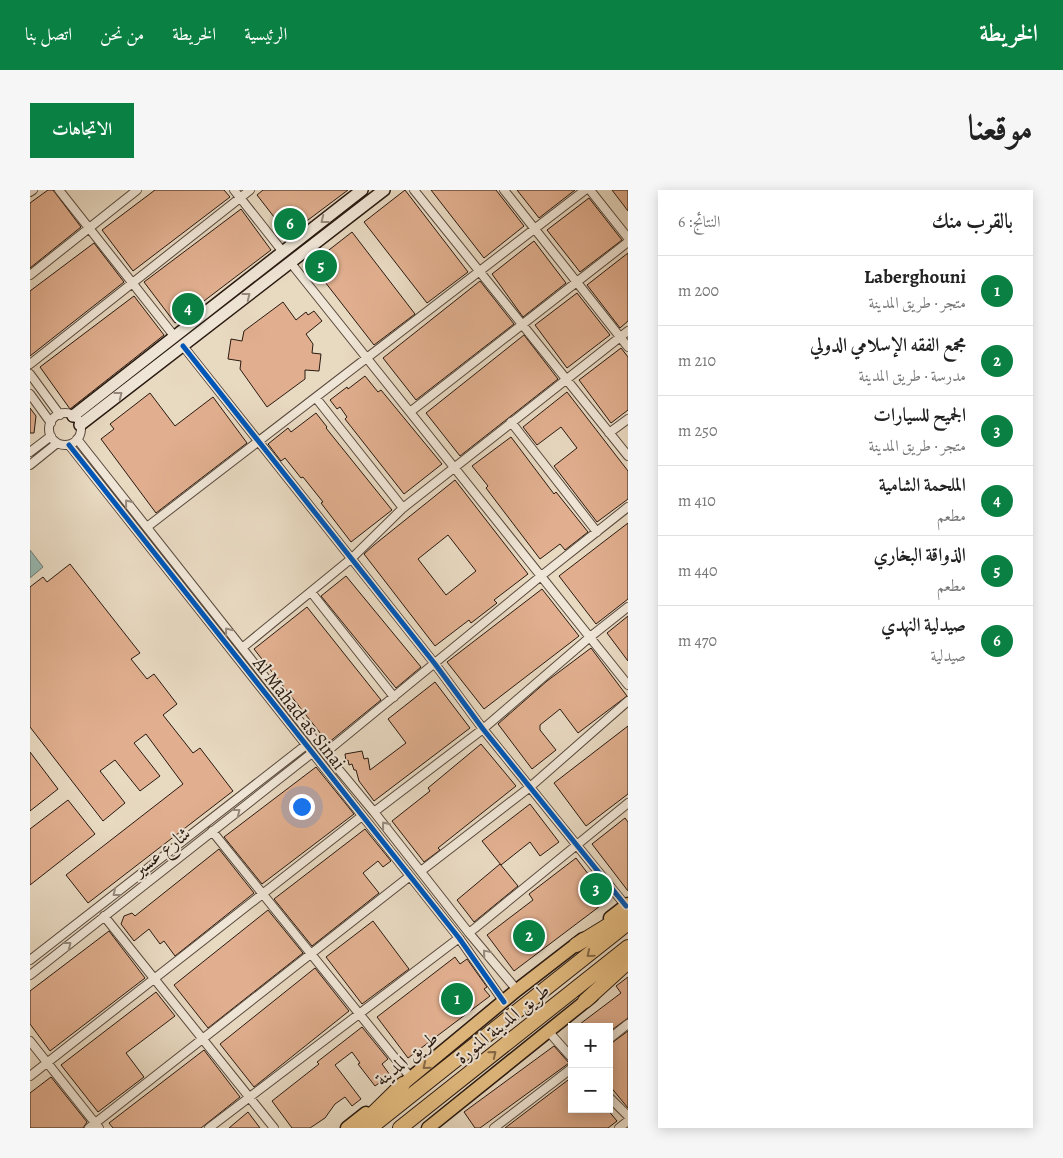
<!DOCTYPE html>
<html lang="ar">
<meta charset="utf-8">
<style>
body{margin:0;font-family:Alegreya,Amiri,serif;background:#f6f6f6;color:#222;direction:rtl}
.controls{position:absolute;right:15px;bottom:15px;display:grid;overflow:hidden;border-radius:0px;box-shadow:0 2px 12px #0003}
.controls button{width:45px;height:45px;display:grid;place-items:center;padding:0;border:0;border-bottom:1px solid #e0e0e0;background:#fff;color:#222;font:25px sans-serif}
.you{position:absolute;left:271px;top:616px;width:18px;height:18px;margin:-12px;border:4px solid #fff;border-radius:50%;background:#1a73e8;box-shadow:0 0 0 8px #1a73e833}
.badge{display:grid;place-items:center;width:32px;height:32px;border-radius:50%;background:#0b8043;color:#fff;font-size:16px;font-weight:700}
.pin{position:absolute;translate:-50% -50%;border:2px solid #fff;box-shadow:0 1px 5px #0006}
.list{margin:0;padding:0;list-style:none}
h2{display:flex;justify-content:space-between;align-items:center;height:65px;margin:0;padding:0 20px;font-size:21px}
h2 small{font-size:16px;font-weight:400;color:#767676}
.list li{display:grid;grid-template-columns:32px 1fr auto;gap:15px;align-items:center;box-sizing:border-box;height:70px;padding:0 20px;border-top:1px solid #e0e0e0}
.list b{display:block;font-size:19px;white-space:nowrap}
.list p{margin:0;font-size:16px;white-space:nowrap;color:#767676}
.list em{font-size:16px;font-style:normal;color:#767676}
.map{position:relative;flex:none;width:598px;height:938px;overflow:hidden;direction:ltr;border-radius:0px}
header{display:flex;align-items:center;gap:30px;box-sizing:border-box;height:70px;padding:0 25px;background:#0b8043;color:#fff}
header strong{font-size:24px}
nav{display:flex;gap:28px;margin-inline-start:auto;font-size:18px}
.intro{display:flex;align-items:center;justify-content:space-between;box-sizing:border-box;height:120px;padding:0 30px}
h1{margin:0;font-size:35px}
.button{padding:12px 22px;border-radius:0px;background:#0b8043;color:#fff;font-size:18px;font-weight:700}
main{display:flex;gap:30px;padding:0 30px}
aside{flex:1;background:#fff;border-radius:0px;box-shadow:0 2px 12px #0003}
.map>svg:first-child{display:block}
.water{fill:#97bab4;stroke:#6b7a72}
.building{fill:#e1af8f;stroke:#281910;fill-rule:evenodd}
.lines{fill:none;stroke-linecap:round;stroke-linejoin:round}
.street-casing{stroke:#58493c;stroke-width:10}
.secondary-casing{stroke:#281910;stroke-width:14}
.primary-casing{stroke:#281910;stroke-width:15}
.highway-casing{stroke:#281910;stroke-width:16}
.street{stroke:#f0e6d7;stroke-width:8}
.secondary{stroke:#f0e6d7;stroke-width:11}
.primary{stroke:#e4bc80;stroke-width:12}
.highway{stroke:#e4bc80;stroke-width:14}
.cycleway-casing{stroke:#f0e6d7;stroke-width:8}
.cycleway{stroke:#0057b8;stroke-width:5}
.oneway{stroke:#968a7d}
.oneway2{stroke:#866a48}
.labels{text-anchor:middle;stroke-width:4;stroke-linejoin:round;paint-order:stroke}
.street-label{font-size:19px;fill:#281910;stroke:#f0e6d7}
</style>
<header>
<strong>الخريطة</strong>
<nav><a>الرئيسية</a><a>الخريطة</a><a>من نحن</a><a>اتصل بنا</a></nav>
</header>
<div class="intro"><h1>موقعنا</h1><a class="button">الاتجاهات</a></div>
<main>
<aside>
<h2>بالقرب منك<small>النتائج: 6</small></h2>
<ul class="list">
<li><span class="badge">1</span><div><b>Laberghouni</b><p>متجر · طريق المدينة</p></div><em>200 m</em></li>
<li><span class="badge">2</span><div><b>مجمع الفقه الإسلامي الدولي</b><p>مدرسة · طريق المدينة</p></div><em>210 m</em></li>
<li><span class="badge">3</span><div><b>الجميح للسيارات</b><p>متجر · طريق المدينة</p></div><em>250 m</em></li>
<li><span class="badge">4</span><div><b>الملحمة الشامية</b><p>مطعم</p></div><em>410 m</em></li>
<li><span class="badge">5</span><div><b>الذواقة البخاري</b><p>مطعم</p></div><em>440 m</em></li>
<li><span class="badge">6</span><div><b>صيدلية النهدي</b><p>صيدلية</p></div><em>470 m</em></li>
</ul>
</aside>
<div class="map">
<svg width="598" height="938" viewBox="0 0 598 938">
<rect width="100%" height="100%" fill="#e8d9c1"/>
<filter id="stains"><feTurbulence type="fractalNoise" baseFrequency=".004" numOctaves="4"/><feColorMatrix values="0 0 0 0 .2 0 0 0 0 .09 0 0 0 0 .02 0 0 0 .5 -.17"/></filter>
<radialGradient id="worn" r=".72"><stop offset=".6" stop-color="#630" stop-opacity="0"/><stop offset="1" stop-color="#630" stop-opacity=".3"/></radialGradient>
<path class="water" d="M 0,360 L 13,377 L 0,388 Z"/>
<path class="building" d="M 18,0 L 23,0 L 51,37 L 0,78 L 0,13 Z
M 125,0 L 194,0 L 200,7 L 103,81 L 72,40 Z
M 233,0 L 318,0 L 258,45 L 227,5 Z
M 375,0 L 438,82 L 397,113 L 334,32 Z
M 401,0 L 466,0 L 494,36 L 454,68 Z
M 487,0 L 545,0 L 509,28 Z
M 582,0 L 598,0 L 598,21 Z
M 559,8 L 592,50 L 550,82 L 517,40 Z
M 211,19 L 241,60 L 145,133 L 114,92 Z
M 322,42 L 385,124 L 344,155 L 281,74 Z
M 504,51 L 536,93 L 493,127 L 462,84 Z
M 64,53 L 94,92 L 0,166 L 0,101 Z
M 598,63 L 598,131 L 590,138 L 557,95 Z
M 450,91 L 484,134 L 386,210 L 353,168 Z
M 547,103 L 580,145 L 537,178 L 505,135 Z
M 104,106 L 134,145 L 40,219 L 10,177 Z
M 253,112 L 266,130 L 276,122 L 278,125 L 284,121 L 292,131 L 276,144 L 283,154 L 282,163 L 291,164 L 289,181 L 275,180 L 275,189 L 237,217 L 210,179 L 211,171 L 198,169 L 201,149 L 212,151 L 214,141 Z
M 494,145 L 528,189 L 430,266 L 396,223 Z
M 591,158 L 598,167 L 598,220 L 581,233 L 549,190 Z
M 335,186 L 348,202 L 351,200 L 412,274 L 374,304 L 315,229 L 317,227 L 310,217 L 307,219 L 300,210 L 317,197 L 318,199 Z
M 537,202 L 598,281 L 598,309 L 567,332 L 524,276 L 547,258 L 531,237 L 507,255 L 493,237 Z
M 120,203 L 145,236 L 183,207 L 217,253 L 126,323 L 71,249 L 84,239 L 80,234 Z
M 0,218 L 6,226 L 4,243 L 0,243 Z
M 286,223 L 297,237 L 296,238 L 362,320 L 321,352 L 291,313 L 293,312 L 273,287 L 271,288 L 255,268 L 251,271 L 238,254 L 258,238 L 261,242 Z
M 481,247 L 524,304 L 526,302 L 558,342 L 535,360 L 530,354 L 510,369 L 456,298 L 458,296 L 442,276 Z
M 425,290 L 498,384 L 464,410 L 467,413 L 441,433 L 439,430 L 405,456 L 334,364 L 344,355 ZM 418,345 L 446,381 L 416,405 L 388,369 Z
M 598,333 L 598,409 L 566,434 L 529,386 Z
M 40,374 L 110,463 L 101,469 L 117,489 L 124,484 L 147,514 L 133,525 L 163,563 L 170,558 L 203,601 L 58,713 L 36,685 L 153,594 L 116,544 L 104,553 L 130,586 L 110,601 L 85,570 L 70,581 L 95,613 L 73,631 L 0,537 L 0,397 L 13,387 L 17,392 Z
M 316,386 L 391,477 L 366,498 L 291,406 Z
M 512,399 L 549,446 L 454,519 L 417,472 Z
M 277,417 L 351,510 L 298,553 L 224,459 Z
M 598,426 L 598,471 L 577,443 Z
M 561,458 L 597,506 L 548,543 L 530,519 L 510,535 L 510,540 L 526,560 L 502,579 L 468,534 L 517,491 Z
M 405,492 L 440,538 L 344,611 L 329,591 L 326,580 L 324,580 L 322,574 L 319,575 L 318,570 L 316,571 L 315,564 L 332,561 L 334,569 L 338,568 L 340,580 L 376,553 L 358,529 Z
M 598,536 L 598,604 L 556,636 L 524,593 Z
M 451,554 L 486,596 L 408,658 L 410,660 L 394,672 L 362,631 L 400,601 L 398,598 Z
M 0,562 L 28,599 L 0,621 Z
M 286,577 L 324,624 L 232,694 L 194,647 Z
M 38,610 L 65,644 L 0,695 L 0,639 Z
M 500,614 L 529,652 L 510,666 L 500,652 L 471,675 L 452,651 Z
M 595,628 L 598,632 L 598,701 L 562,654 Z
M 335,639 L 361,671 L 353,677 L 348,671 L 333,683 L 349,703 L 282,756 L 244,709 Z
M 189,659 L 224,703 L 145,766 L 134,751 L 130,754 L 119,739 L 104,751 L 91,734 L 94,726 L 102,723 L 105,726 Z
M 546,668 L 578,710 L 484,781 L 457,745 L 503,710 L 499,704 Z
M 470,674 L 488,696 L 444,732 L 427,710 Z
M 238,720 L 273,763 L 178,838 L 144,795 Z
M 343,731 L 379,779 L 332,814 L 296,767 Z
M 79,741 L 115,788 L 20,861 L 0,834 L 0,801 Z
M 425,767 L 430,774 L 437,769 L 457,797 L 454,799 L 460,806 L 378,868 L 347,827 Z
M 285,778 L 319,821 L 224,897 L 190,854 Z
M 598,787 L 598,828 L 579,842 L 579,837 L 546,837 L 591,803 L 586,796 Z
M 126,802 L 145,826 L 96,863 L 114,887 L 68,922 L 31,875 Z
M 332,837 L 358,869 L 352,874 L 360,885 L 345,896 L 328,874 L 330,873 L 322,862 L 305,875 L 331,909 L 322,916 L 315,907 L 305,914 L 295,928 L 280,938 L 262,938 L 242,911 L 289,874 L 287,872 Z
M 598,841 L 598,918 L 579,895 L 579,855 Z
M 524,856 L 539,873 L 450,938 L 445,938 L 434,922 Z
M 174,860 L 210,907 L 171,938 L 83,938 L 79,933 Z
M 21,887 L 57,932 L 53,938 L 0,938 L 0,903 Z
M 542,887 L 542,919 L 577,919 L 587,931 L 578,938 L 475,938 Z
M 218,922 L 230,938 L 199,938 Z"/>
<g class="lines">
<g class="street-casing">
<path id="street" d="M 29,0 L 145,147
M 204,0 L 253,62
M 384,0 L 598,266
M 474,0 L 598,157
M 560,0 L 598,48
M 0,2 L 3,0
M 260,72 L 598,495
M 0,85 L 107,0
M 153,156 L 405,474 L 453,539 L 596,716
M 0,174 L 220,0
M 0,184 L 30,225
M 0,204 L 21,233
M 286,208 L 373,318
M 380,222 L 598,52
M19 239a16 16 0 1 1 32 0a16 16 0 1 1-32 0Z
M 481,232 L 567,342
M 579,243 L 598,229
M 47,249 L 295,563 L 344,622 L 439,743 L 487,800
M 39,255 L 429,748 L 474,812
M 0,262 L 21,246
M 0,275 L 26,254
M 117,337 L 555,0
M 281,402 L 364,507
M 212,458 L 322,368 L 373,318 L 598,141
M 295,563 L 511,386 L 598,317
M 344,622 L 453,539 L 560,447 L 598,417
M 182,641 L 381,888
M 391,681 L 500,597 L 598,511
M 74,726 L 244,938
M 439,743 L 598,613
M 0,770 L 276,555
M 0,785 L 282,563
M 518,841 L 542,868
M 579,849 L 598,834
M 0,851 L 69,938
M 0,886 L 332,626
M 579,907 L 598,926
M 59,938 L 380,686
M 179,938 L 429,748
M 464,938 L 542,878
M 589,938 L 598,931"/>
</g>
<g class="secondary-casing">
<path id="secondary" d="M 43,226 L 332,0
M 50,235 L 354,0"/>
</g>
<g class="primary-casing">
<path id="primary" d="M 580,728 L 598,714
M 366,900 L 487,800 L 553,749
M 317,938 L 336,923
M 398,938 L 562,806"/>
</g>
<g class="highway-casing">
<path id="highway" d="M 546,755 L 598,723
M 555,811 L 598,772
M 328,938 L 373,894
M 340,938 L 598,733
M 370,938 L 598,757"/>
</g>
<use href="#street" class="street"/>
<use href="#secondary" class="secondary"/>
<use href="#primary" class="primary"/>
<use href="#highway" class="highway"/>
<g class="cycleway-casing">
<path id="cycleway" d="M 153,156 L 405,474 L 453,539 L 596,716
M 39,255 L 429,748 L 474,812"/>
</g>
<use href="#cycleway" class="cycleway"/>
</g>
<defs><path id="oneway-chevron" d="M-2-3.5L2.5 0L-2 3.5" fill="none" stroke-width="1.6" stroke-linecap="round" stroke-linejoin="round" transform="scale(1.25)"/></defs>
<g class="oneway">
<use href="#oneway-chevron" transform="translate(294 30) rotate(142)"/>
<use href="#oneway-chevron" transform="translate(217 106) rotate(-38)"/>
<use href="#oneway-chevron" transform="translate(89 205) rotate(-38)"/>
<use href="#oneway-chevron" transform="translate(98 313) rotate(-128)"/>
<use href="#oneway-chevron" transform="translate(198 441) rotate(-128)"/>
<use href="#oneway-chevron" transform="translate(207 622) rotate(-38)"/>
<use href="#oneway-chevron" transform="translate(355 635) rotate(-128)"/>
<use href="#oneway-chevron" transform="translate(86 703) rotate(142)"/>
<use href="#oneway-chevron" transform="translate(38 755) rotate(-38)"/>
<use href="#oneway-chevron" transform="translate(456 763) rotate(-130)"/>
</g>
<g class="oneway2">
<use href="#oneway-chevron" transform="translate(560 764) rotate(141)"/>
<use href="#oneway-chevron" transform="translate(463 864) rotate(-39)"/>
<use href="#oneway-chevron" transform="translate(396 876) rotate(141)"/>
</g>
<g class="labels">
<g class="street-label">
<text transform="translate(270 523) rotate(52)" y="7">Al Mahad as Sinai</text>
<text transform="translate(131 661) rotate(-38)" y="7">شارع عسير</text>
<text transform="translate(472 833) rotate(-39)" y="7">طريق المدينة المنورة</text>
<text transform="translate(376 868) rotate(-39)" y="7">طريق المدينة</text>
</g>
</g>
<rect width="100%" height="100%" filter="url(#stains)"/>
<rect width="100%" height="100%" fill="url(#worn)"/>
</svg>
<div class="controls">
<button>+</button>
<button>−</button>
</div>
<div class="you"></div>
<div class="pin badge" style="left:427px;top:809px">1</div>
<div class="pin badge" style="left:499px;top:746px">2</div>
<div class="pin badge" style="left:566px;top:699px">3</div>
<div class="pin badge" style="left:158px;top:119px">4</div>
<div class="pin badge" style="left:291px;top:76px">5</div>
<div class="pin badge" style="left:260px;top:34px">6</div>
</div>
</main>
